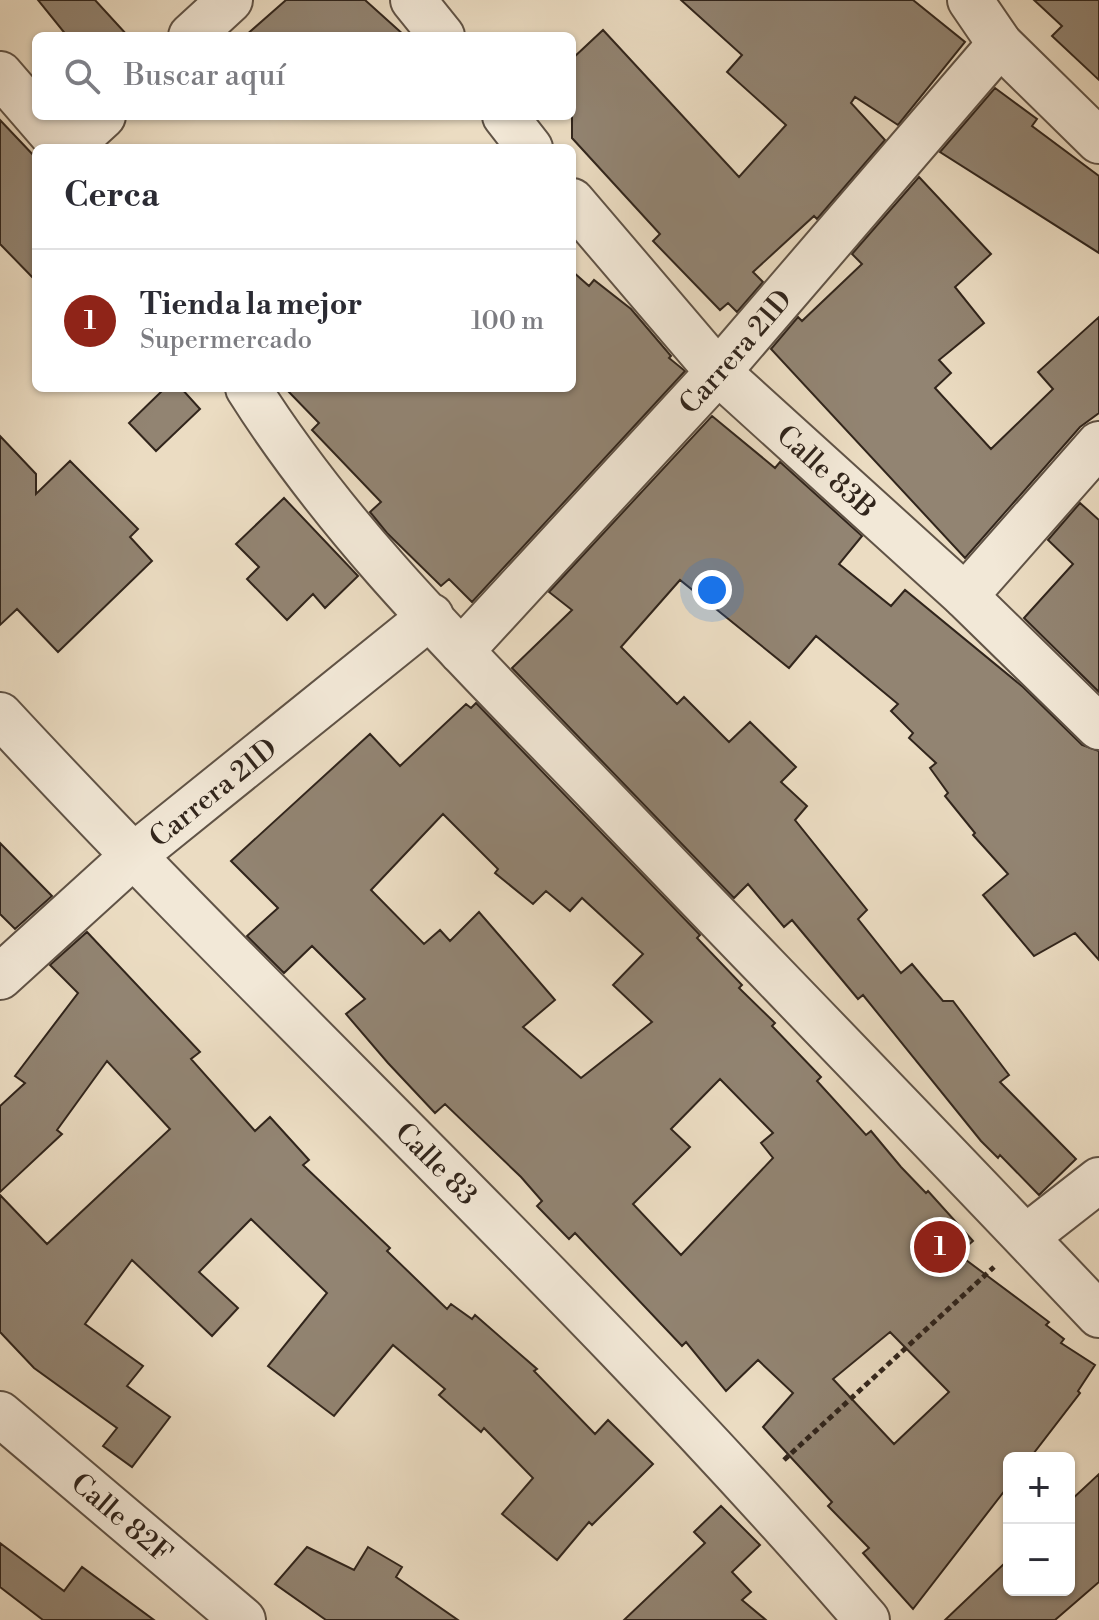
<!DOCTYPE html>
<html lang="es">
<meta charset="utf-8">
<style>
body{margin:0;font-family:"Libre Bodoni",serif;background:#f7f7f7;color:#2b2b33}
.controls{position:absolute;right:24px;bottom:24px;display:grid;overflow:hidden;border-radius:12px;box-shadow:0 2px 6px #0004}
.controls button{width:72px;height:72px;display:grid;place-items:center;padding:0;border:0;border-bottom:2px solid #e1e1e2;background:#fff;color:#2b2b33;font:40px sans-serif}
.you{position:absolute;left:712px;top:590px;width:28px;height:28px;margin:-20px;border:6px solid #fff;border-radius:50%;background:#1a73e8;box-shadow:0 0 0 12px #1a73e833}
.badge{display:grid;place-items:center;width:52px;height:52px;border-radius:50%;background:#8f2418;color:#fff;font-size:26px;font-weight:700}
.pin{position:absolute;translate:-50% -50%;border:4px solid #fff;box-shadow:0 2px 8px #0006}
.list{margin:0;padding:0;list-style:none}
h2{display:flex;justify-content:space-between;align-items:center;height:104px;margin:0;padding:0 32px;font-size:34px}
h2 small{font-size:26px;font-weight:400;color:#7c7c81}
.list li{display:grid;grid-template-columns:52px 1fr auto;gap:24px;align-items:center;box-sizing:border-box;height:144px;padding:0 32px;border-top:2px solid #e1e1e2}
.list b{display:block;font-size:30px;white-space:nowrap}
.list p{margin:0;font-size:26px;white-space:nowrap;color:#7c7c81}
.list em{font-size:26px;font-style:normal;color:#7c7c81}
.icon{flex:none;width:44px;height:44px;fill:none;stroke:currentColor;stroke-width:2;stroke-linecap:round;stroke-linejoin:round}
.map{position:relative;flex:none;width:1099px;height:1620px;overflow:hidden}
.search{position:absolute;background:#fff;box-shadow:0 2px 6px #0004;left:32px;top:32px;width:544px;height:88px;display:flex;align-items:center;gap:20px;box-sizing:border-box;padding:0 28px;border-radius:12px;color:#7c7c81;font-size:30px}
.panel{position:absolute;background:#fff;box-shadow:0 2px 6px #0004;left:32px;top:144px;width:544px;height:248px;border-radius:12px}
.map>svg:first-child{display:block}
.building{fill:#928472;stroke:#31251c;stroke-width:2;fill-rule:evenodd}
.lines{fill:none;stroke-linecap:round;stroke-linejoin:round}
.minor-casing{stroke:#605346;stroke-width:48}
.path{stroke:#31251c;stroke-width:5;stroke-dasharray:6 4;stroke-linecap:butt}
.minor{stroke:#f2e8d7;stroke-width:44}
.labels{text-anchor:middle;stroke-width:6;stroke-linejoin:round;paint-order:stroke}
.street-label{font-size:28px;fill:#31251c;stroke:#f2e8d7}
</style>
<div class="map">
<svg width="1099" height="1620" viewBox="0 0 1099 1620">
<rect width="100%" height="100%" fill="#ebdcc2"/>
<filter id="stains"><feTurbulence type="fractalNoise" baseFrequency=".0025" numOctaves="4"/><feColorMatrix values="0 0 0 0 .2 0 0 0 0 .09 0 0 0 0 .02 0 0 0 .5 -.17"/></filter>
<radialGradient id="worn" r=".72"><stop offset=".6" stop-color="#630" stop-opacity="0"/><stop offset="1" stop-color="#630" stop-opacity=".3"/></radialGradient>
<path class="building" d="M 38,0 L 95,0 L 128,36 L 67,36 Z
M 286,0 L 365,0 L 405,36 L 245,36 Z
M 681,0 L 913,0 L 965,42 L 898,125 L 855,97 L 851,103 L 885,140 L 817,219 L 814,216 L 753,272 L 763,282 L 737,312 L 728,303 L 720,310 L 653,241 L 660,234 L 572,138 L 572,59 L 603,30 L 739,177 L 786,125 L 727,72 L 742,55 Z
M 1034,0 L 1099,0 L 1099,80 L 1052,36 L 1062,26 Z
M 995,88 L 1037,119 L 1032,126 L 1099,176 L 1099,253 L 940,152 Z
M 0,120 L 36,158 L 36,281 L 0,244 Z
M 919,177 L 991,254 L 955,287 L 984,323 L 939,360 L 951,373 L 935,388 L 991,449 L 1053,389 L 1038,372 L 1099,317 L 1099,413 L 1080,427 L 965,558 L 771,349 L 798,317 L 802,321 L 862,264 L 852,254 Z
M 572,271 L 589,286 L 594,280 L 631,309 L 671,356 L 669,358 L 685,371 L 472,602 L 449,579 L 441,586 L 387,533 L 370,512 L 381,502 L 312,430 L 319,423 L 285,388 L 572,388 Z
M 165,388 L 181,388 L 200,409 L 156,451 L 129,423 Z
M 712,416 L 775,468 L 780,462 L 862,536 L 839,564 L 891,606 L 905,590 L 1023,687 L 1082,745 L 1099,751 L 1099,960 L 1075,933 L 1034,956 L 983,895 L 1008,874 L 973,835 L 975,833 L 945,796 L 948,793 L 930,768 L 936,763 L 909,738 L 913,733 L 891,711 L 898,704 L 816,636 L 789,668 L 680,580 L 621,647 L 677,704 L 684,697 L 729,742 L 750,722 L 796,767 L 781,782 L 807,806 L 795,820 L 867,910 L 858,919 L 901,973 L 912,964 L 943,1001 L 953,1001 L 1009,1075 L 1000,1082 L 1076,1159 L 1039,1195 L 1000,1155 L 998,1158 L 981,1141 L 863,995 L 858,999 L 792,920 L 784,927 L 748,884 L 734,898 L 512,668 L 572,610 L 549,592 Z
M 0,436 L 36,474 L 36,494 L 70,461 L 138,529 L 130,537 L 152,561 L 58,652 L 17,609 L 0,625 Z
M 284,498 L 358,576 L 325,608 L 313,594 L 287,620 L 247,579 L 259,567 L 236,544 Z
M 1080,503 L 1099,520 L 1099,692 L 1024,618 L 1073,564 L 1048,540 Z
M 476,703 L 700,935 L 697,938 L 742,985 L 739,988 L 775,1023 L 772,1026 L 821,1077 L 817,1081 L 866,1135 L 871,1131 L 901,1167 L 926,1193 L 928,1191 L 973,1241 L 958,1254 L 1049,1322 L 1046,1325 L 1064,1339 L 1061,1343 L 1095,1365 L 1078,1391 L 1080,1393 L 1030,1458 L 1009,1458 L 1009,1485 L 913,1609 L 863,1553 L 869,1548 L 828,1506 L 832,1502 L 763,1427 L 793,1393 L 758,1360 L 726,1391 L 686,1342 L 682,1346 L 575,1233 L 569,1239 L 537,1206 L 542,1201 L 521,1177 L 445,1104 L 435,1113 L 388,1063 L 346,1014 L 365,999 L 312,946 L 284,973 L 247,936 L 278,908 L 231,861 L 370,734 L 400,766 L 466,704 L 471,708 ZM 443,814 L 498,869 L 495,873 L 533,904 L 546,891 L 570,911 L 582,898 L 643,954 L 613,985 L 652,1022 L 581,1078 L 523,1027 L 555,1000 L 479,912 L 450,941 L 440,930 L 424,944 L 371,890 ZM 720,1079 L 773,1133 L 761,1143 L 773,1158 L 681,1255 L 633,1204 L 690,1147 L 671,1129 ZM 890,1332 L 949,1392 L 894,1444 L 833,1379 Z
M 0,843 L 52,896 L 15,929 L 0,914 Z
M 87,932 L 200,1052 L 191,1059 L 255,1131 L 270,1117 L 309,1160 L 303,1165 L 390,1248 L 387,1251 L 447,1309 L 451,1304 L 472,1319 L 475,1315 L 537,1369 L 534,1371 L 595,1434 L 608,1420 L 653,1464 L 592,1525 L 589,1522 L 557,1560 L 502,1514 L 533,1478 L 484,1428 L 481,1432 L 439,1395 L 445,1389 L 393,1345 L 334,1416 L 268,1366 L 327,1293 L 251,1219 L 199,1272 L 238,1308 L 212,1336 L 132,1260 L 85,1324 L 143,1366 L 127,1386 L 170,1417 L 132,1467 L 103,1446 L 117,1428 L 34,1368 L 0,1332 L 0,1195 L 47,1244 L 170,1129 L 107,1061 L 57,1130 L 62,1134 L 0,1192 L 0,1106 L 25,1083 L 15,1076 L 78,993 L 50,965 Z
M 1099,1474 L 1099,1582 L 1055,1620 L 945,1620 L 1009,1559 L 1009,1590 L 1069,1590 L 1069,1502 Z
M 721,1506 L 760,1545 L 732,1572 L 751,1592 L 742,1600 L 766,1620 L 624,1620 L 705,1543 L 694,1532 Z
M 0,1543 L 64,1591 L 82,1567 L 154,1620 L 43,1620 L 0,1587 Z
M 307,1547 L 354,1570 L 368,1547 L 402,1567 L 396,1577 L 458,1620 L 326,1620 L 275,1584 Z"/>
<g class="lines">
<g class="minor-casing">
<g id="minor">
<path d="M 413,0 L 442,36"/>
<path d="M 970,0 L 1000,44 L 1099,141"/>
<path d="M 191,36 L 230,0"/>
<path d="M 0,74 L 64,148"/>
<path d="M 505,116 L 530,148"/>
<path d="M 68,148 L 103,116"/>
<path id="s1" d="M 572,201 L 718,372 L 965,596 L 1099,727"/>
<path d="M 248,388 C 343,539 476,666 599,794 C 766,968 934,1140 1099,1315"/>
<path d="M 965,596 L 1099,444"/>
<path id="s2" d="M 461,651 L 718,372 L 1000,44"/>
<path id="s3" d="M 0,715 C 284,1021 594,1304 867,1620"/>
<path id="s4" d="M 0,977 L 132,857 L 431,616"/>
<path d="M 1026,1237 L 1099,1180"/>
<path id="s5" d="M 0,1414 L 243,1620"/>
</g>
</g>
<path class="path" d="M 784,1460 L 994,1267"/>
<use href="#minor" class="minor"/>
</g>
<g class="labels">
<g class="street-label">
<text dy="10" stroke="none"><textPath href="#s2" startOffset="406">Carrera 21D</textPath></text>
<text dy="10" stroke="none"><textPath href="#s1" startOffset="372">Calle 83B</textPath></text>
<text dy="10" stroke="none"><textPath href="#s4" startOffset="282">Carrera 21D</textPath></text>
<text dy="10" stroke="none"><textPath href="#s3" startOffset="626">Calle 83</textPath></text>
<text dy="10" stroke="none"><textPath href="#s5" startOffset="160">Calle 82F</textPath></text>
</g>
</g>
<rect width="100%" height="100%" filter="url(#stains)"/>
<rect width="100%" height="100%" fill="url(#worn)"/>
</svg>
<div class="controls">
<button>+</button>
<button>−</button>
</div>
<div class="you"></div>
<div class="pin badge" style="left:940px;top:1247px">1</div>
<div class="search"><svg class="icon" aria-label="search" viewBox="0 0 24 24"><circle cx="10" cy="10" r="6"/><path d="M15 15l6 6"/></svg>Buscar aquí</div>
<section class="panel">
<h2>Cerca<small></small></h2>
<ul class="list">
<li><span class="badge">1</span><div><b>Tienda la mejor</b><p>Supermercado</p></div><em>100 m</em></li>
</ul>
</section>
</div>
